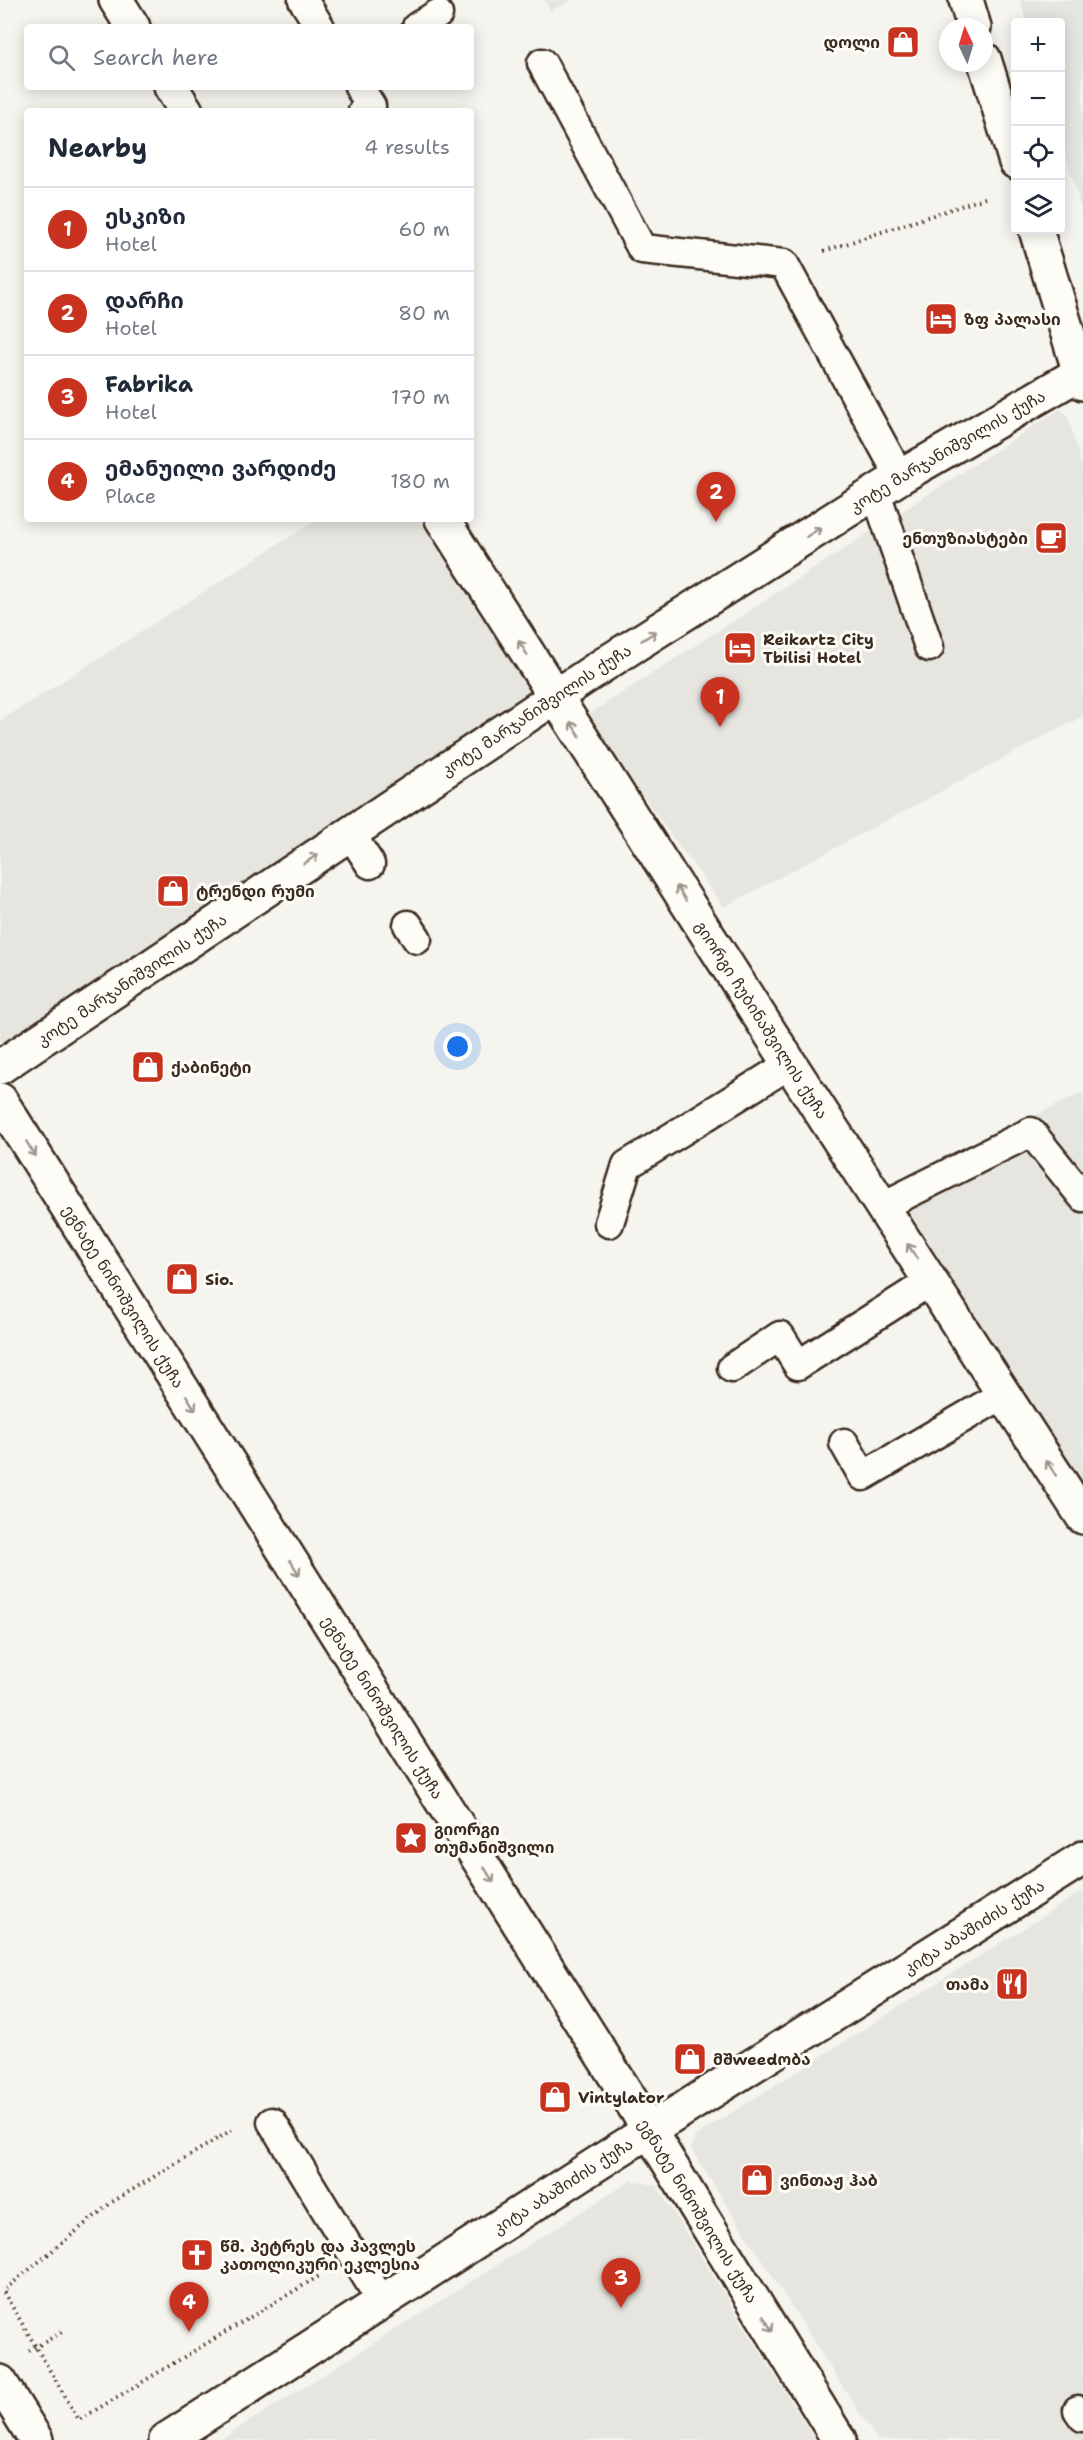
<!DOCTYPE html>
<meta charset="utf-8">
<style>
body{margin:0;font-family:"Shantell Sans","Noto Sans Georgian",sans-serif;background:#f6f6f7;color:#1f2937}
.controls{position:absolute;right:18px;top:18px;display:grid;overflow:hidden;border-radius:6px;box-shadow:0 3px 15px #0003}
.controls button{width:54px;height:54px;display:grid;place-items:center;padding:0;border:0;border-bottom:2px solid #e0e1e3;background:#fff;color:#1f2937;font:30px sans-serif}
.compass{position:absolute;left:939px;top:18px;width:54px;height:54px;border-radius:50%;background:#fff;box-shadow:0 3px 15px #0003;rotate:356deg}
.you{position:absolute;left:458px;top:1047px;width:21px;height:21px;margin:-15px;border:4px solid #fff;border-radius:50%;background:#1a73e8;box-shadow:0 0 0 9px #1a73e833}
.badge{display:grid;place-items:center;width:39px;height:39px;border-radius:50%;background:#c8321e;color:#fff;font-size:20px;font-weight:700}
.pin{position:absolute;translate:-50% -50px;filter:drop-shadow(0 2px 3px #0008)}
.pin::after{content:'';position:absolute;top:32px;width:21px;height:18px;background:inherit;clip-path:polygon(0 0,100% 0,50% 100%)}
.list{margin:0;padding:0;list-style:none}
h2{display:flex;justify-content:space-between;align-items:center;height:78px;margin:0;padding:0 24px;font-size:26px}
h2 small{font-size:20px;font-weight:400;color:#747a83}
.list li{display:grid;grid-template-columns:39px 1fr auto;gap:18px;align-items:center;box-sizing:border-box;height:84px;padding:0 24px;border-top:2px solid #e0e1e3}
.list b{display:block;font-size:22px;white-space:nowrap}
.list p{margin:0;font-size:20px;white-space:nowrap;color:#747a83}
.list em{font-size:20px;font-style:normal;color:#747a83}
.icon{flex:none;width:33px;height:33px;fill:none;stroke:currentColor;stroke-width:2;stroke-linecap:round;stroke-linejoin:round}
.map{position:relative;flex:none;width:1083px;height:2440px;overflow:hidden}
.search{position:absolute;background:#fff;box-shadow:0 3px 15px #0003;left:24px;top:24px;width:450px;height:66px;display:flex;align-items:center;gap:15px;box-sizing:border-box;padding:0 21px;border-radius:6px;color:#747a83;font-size:22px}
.panel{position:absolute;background:#fff;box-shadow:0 3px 15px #0003;left:24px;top:108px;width:450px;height:414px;border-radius:6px}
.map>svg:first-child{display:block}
.built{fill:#e7e5df}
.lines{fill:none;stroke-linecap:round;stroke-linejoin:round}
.lane-casing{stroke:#3b2a1e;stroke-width:33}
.street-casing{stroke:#3b2a1e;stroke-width:38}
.secondary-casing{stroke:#3b2a1e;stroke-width:38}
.primary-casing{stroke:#3b2a1e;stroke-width:38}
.path{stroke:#3b2a1e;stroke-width:4;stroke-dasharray:1.5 4.5;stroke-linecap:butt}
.lane{stroke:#fdfcf7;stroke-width:28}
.street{stroke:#fdfcf7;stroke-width:33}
.secondary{stroke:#fdfcf7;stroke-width:33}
.primary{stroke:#fdfcf7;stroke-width:33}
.oneway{stroke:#9c938a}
.labels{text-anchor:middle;stroke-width:6;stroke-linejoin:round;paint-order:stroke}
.poi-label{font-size:16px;font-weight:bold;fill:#3b2a1e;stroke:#fdfcf7;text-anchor:start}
.street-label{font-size:16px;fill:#3b2a1e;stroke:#fdfcf7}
</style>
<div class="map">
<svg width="1083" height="2440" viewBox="0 0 1083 2440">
<rect width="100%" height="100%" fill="#f5f4ee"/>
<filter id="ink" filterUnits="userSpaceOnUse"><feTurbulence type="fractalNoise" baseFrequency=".0167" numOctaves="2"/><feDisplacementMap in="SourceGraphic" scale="12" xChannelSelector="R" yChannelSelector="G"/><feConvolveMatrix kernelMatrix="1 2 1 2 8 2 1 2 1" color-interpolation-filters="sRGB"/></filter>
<g filter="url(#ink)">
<path class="built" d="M 544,0 L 572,0 L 550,11 Z
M 1020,0 L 1083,0 L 1083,215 L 1061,139 L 1060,22 L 1026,22 Z
M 1060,409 L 1068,416 L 1083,471 L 1083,716 L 724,907 L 585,717 Z
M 318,519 L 442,519 L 555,697 L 0,1067 L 0,721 Z
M 1083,1092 L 1083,1483 L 893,1186 Z
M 1083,1891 L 1083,2440 L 877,2440 L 691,2149 L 695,2136 Z
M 632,2180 L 657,2186 L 815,2440 L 220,2440 Z"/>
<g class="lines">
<g class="lane-casing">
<path id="lane" d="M 303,0 L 320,27
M 417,27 L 438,14
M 542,63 L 642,249 L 784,264 L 900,477
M 359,87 L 371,106 L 363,111
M 876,493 L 929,647
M 350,833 L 370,864
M 408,925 L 417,939
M 883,1206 L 1031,1132 L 1083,1197
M 609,1223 L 627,1165 L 790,1064
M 732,1368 L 780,1336 L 798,1365 L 931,1281
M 844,1443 L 863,1476 L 1004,1394
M 272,2122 L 382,2302
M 1078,2410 L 1083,2417"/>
</g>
<g class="street-casing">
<g id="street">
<path d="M 116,0 L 133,27"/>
<path d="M 171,87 L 186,111"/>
<path id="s1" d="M 442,519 L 790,1064 L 1083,1517"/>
<path id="s2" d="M 0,1100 L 633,2104 L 839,2440"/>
<path d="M 0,2382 L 36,2440"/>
<path id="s3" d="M 166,2440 L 620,2149 L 1083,1858"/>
</g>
</g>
<g class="secondary-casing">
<g id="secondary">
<path id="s4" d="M 0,1067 L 600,667 L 900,477 L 1080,373"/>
</g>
</g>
<g class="primary-casing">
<path id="primary" d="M 966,0 L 974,27
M 984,59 L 1016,162
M 1036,230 L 1083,383"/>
</g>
<path class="path" d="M 824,251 L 988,197
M 232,2130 L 112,2202 L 3,2291 L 79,2420 L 319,2276
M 29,2351 L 62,2332"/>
<use href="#lane" class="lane"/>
<use href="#street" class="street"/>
<use href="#secondary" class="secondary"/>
<use href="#primary" class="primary"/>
</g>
<defs><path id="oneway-shaft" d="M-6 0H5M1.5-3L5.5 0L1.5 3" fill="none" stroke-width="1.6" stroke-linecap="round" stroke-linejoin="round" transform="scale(1.5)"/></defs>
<g class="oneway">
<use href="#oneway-shaft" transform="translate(814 532) rotate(-32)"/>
<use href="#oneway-shaft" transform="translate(649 636) rotate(-32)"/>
<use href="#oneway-shaft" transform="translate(523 648) rotate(-122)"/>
<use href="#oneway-shaft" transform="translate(575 729) rotate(-123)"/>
<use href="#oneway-shaft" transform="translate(311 859) rotate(-34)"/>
<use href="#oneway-shaft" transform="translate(681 893) rotate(-123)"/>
<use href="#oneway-shaft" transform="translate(31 1149) rotate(58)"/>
<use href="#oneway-shaft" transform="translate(912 1251) rotate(-123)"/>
<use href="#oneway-shaft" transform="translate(191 1403) rotate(58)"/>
<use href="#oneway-shaft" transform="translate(1051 1468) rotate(-123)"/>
<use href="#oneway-shaft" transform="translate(295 1568) rotate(58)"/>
<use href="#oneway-shaft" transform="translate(489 1875) rotate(58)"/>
<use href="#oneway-shaft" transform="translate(768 2324) rotate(59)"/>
</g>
</g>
<defs>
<g id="shop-square" transform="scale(1.725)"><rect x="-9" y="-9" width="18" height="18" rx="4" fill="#c8321e" stroke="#fdfcf7"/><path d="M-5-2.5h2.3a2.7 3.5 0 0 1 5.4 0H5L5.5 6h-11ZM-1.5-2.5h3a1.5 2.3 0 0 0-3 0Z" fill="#fff"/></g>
<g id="hotel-square" transform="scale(1.725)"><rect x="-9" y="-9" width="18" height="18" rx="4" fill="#c8321e" stroke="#fdfcf7"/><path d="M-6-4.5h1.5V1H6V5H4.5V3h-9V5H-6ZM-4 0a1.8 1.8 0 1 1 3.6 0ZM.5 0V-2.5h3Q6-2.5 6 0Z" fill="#fff"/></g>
<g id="cafe-square" transform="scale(1.725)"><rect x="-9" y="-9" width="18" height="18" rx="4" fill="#c8321e" stroke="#fdfcf7"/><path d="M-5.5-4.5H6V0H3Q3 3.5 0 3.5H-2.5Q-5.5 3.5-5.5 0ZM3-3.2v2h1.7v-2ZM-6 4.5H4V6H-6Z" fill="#fff"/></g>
<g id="sight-square" transform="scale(1.725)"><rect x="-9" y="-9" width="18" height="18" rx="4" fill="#c8321e" stroke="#fdfcf7"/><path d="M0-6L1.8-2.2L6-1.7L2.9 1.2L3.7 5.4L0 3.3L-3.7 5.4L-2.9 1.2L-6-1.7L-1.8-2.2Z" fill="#fff"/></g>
<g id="restaurant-square" transform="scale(1.725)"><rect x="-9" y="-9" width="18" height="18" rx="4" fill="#c8321e" stroke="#fdfcf7"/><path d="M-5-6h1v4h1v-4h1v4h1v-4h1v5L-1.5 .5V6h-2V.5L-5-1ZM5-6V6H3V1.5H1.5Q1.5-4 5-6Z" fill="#fff"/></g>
<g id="church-square" transform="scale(1.725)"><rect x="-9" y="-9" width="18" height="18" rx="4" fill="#c8321e" stroke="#fdfcf7"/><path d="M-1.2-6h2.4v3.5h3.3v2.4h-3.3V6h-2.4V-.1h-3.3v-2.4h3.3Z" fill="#fff"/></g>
</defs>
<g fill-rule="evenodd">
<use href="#shop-square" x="903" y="42"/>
<use href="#hotel-square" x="941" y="319"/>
<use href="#cafe-square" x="1051" y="538"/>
<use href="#hotel-square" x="740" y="648"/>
<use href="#shop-square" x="173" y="891"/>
<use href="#shop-square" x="148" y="1067"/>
<use href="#shop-square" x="182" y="1279"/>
<use href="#sight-square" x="411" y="1838"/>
<use href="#restaurant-square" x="1012" y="1984"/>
<use href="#shop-square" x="690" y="2059"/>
<use href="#shop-square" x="555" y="2097"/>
<use href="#shop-square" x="757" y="2180"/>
<use href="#church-square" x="197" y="2255"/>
</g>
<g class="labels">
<g class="poi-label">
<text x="880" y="48" text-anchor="end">დოლი</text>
<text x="964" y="325">ზფ პალასი</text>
<text x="1028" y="544" text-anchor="end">ენთუზიასტები</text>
<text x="763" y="645">Reikartz City<tspan x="763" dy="18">Tbilisi Hotel</tspan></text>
<text x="196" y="897">ტრენდი რუმი</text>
<text x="171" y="1073">ქაბინეტი</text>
<text x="205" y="1285">Sio.</text>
<text x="434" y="1835">გიორგი<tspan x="434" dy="18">თუმანიშვილი</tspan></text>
<text x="989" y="1990" text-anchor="end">თამა</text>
<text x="713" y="2065">მშweedობა</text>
<text x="578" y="2103">Vintylator</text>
<text x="780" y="2186">ვინთაჟ ჰაბ</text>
<text x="220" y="2252">წმ. პეტრეს და პავლეს<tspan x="220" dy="18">კათოლიკური ეკლესია</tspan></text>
</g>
<g class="street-label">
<text dy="6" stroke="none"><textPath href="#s4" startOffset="1130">კოტე მარჯანიშვილის ქუჩა</textPath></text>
<text dy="6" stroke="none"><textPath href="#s4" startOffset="644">კოტე მარჯანიშვილის ქუჩა</textPath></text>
<text dy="6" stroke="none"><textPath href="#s4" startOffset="158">კოტე მარჯანიშვილის ქუჩა</textPath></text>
<text dy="6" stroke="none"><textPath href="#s1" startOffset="594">გიორგი ჩუბინაშვილის ქუჩა</textPath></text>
<text dy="6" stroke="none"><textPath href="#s2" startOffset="232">ეგნატე ნინოშვილის ქუჩა</textPath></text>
<text dy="6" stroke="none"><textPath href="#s2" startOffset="718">ეგნატე ნინოშვილის ქუჩა</textPath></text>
<text dy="6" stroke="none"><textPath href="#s3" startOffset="957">კიტა აბაშიძის ქუჩა</textPath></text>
<text dy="6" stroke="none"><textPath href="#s3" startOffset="471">კიტა აბაშიძის ქუჩა</textPath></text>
<text dy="6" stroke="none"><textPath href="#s2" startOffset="1312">ეგნატე ნინოშვილის ქუჩა</textPath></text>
</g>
</g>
</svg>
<div class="controls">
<button>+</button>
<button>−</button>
<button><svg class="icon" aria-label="locate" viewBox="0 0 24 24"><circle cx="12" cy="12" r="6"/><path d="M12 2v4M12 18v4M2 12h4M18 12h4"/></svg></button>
<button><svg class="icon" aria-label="layers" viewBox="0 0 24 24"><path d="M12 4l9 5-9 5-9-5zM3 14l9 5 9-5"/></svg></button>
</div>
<svg class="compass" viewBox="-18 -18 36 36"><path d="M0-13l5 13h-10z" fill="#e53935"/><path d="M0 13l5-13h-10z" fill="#747a83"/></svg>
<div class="you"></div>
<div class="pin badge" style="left:720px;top:727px">1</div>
<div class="pin badge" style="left:716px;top:522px">2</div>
<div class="pin badge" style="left:621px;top:2308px">3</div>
<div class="pin badge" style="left:189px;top:2332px">4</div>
<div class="search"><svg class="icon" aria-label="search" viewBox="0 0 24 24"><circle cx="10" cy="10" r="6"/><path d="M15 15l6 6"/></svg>Search here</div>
<section class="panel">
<h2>Nearby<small>4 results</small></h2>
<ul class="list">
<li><span class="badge">1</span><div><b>ესკიზი</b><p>Hotel</p></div><em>60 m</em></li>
<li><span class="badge">2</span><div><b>დარჩი</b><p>Hotel</p></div><em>80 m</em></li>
<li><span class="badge">3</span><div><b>Fabrika</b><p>Hotel</p></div><em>170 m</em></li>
<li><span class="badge">4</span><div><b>ემანუილი ვარდიძე</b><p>Place</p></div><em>180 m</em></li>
</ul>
</section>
</div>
